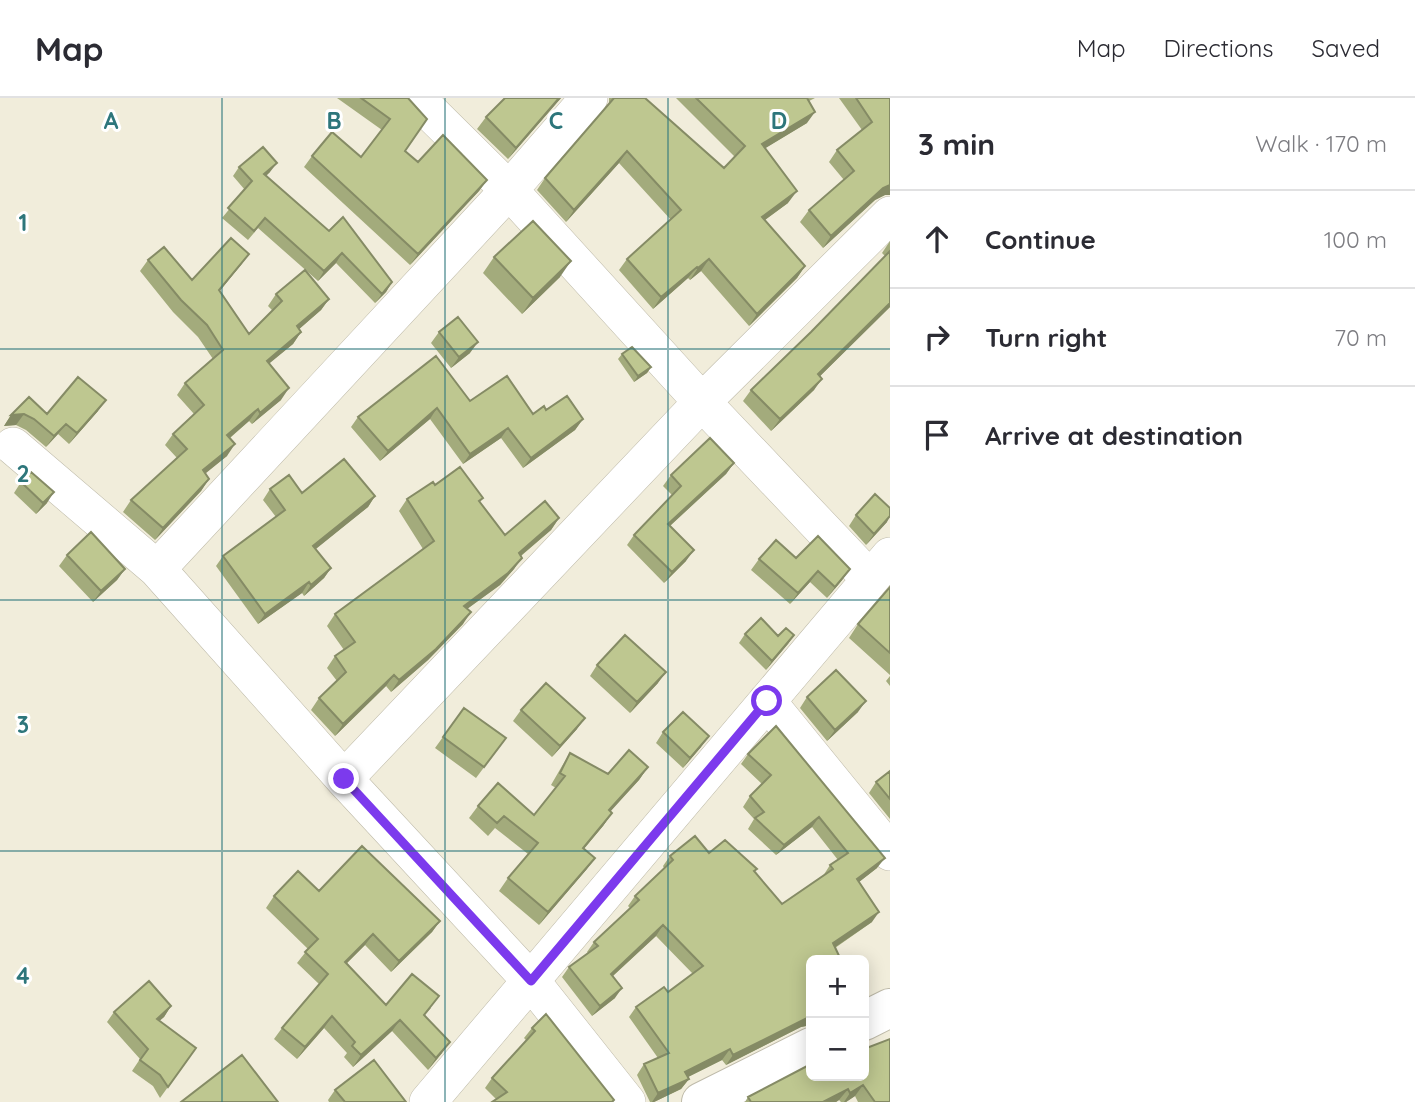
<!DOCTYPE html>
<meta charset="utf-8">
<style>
body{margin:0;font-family:Quicksand,sans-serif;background:#f7f7f7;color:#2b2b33}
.controls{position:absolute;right:21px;bottom:21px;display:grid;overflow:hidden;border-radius:10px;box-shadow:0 4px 18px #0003}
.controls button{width:63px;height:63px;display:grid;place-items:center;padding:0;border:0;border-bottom:2px solid #e1e1e2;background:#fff;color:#2b2b33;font:35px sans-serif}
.stop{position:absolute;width:21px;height:21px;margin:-16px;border:5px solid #7c3aed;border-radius:50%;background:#fff}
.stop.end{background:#7c3aed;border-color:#fff;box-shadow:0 2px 7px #0008}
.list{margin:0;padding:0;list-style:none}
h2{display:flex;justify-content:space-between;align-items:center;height:91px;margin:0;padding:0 28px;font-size:30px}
h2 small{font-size:23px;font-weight:400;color:#7c7c81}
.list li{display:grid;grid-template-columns:46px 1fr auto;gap:21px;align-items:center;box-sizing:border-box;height:98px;padding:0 28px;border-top:2px solid #e1e1e2}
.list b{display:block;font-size:26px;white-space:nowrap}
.list em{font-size:23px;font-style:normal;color:#7c7c81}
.icon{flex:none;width:38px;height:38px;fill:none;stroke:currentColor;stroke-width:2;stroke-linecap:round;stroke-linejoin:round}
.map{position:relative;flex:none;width:890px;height:1004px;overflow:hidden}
header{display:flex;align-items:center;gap:42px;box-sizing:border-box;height:98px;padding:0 35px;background:#fff;border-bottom:2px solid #e1e1e2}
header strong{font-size:33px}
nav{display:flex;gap:38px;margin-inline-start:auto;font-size:24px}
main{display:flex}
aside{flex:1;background:#fff}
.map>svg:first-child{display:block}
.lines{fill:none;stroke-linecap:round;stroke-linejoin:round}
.minor-casing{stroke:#bebaa9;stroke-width:38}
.major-casing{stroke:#bebaa9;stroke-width:40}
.minor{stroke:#fff;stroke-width:37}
.major{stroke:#fff;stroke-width:38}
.wall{fill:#a3ab7c}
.shaded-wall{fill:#858b65}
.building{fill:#bec790;stroke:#858b65;stroke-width:2}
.route{stroke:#7c3aed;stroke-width:9}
.grid{fill:none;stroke:#2d767b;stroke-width:2;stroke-opacity:0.55}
.grid-label{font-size:23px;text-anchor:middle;font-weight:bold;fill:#2d767b;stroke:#fff;stroke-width:6;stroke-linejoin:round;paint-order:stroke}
</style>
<header>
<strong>Map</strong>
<nav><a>Map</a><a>Directions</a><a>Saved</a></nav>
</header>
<main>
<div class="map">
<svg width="890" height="1004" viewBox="0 0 890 1004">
<rect width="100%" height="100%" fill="#f1eddb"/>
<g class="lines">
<g class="minor-casing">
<path id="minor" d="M 416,0 L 509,92 L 702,304 L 870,481
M 13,348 L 157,471 L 344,681 L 531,883 L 627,1004
M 157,471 L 509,92 L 589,0
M 767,603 L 890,754
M 344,681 L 702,304 L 890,117
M 428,1004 L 890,458"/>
</g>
<g class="major-casing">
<path id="major" d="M 864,923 L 890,910
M 701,1004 L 811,949"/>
</g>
<use href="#minor" class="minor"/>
<use href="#major" class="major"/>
</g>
<path class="wall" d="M 337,0 L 408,0 L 405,53 L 418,64 L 487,82 L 479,93 L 410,167 L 304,69 L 312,58 L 361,59 L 382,32 Z
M 505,0 L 561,0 L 508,61 L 477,31 L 486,19 Z
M 609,0 L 645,0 L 724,70 L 735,59 L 676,0 L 815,0 L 809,3 L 807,25 L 765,50 L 788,105 L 765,122 L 805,168 L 797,180 L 749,228 L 701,173 L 690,182 L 688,180 L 653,211 L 619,172 L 627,161 L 671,122 L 619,65 L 566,124 L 537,92 L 545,80 L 608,8 L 609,5 Z
M 839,0 L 890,0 L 890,97 L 885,97 L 875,102 L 823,150 L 800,124 L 809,112 L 844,82 L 829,64 L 837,52 L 862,32 Z
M 239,69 L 270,74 L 266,78 L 329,133 L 392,184 L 386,194 L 375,205 L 336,165 L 318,183 L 258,130 L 248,142 L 222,120 L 245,92 L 233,78 Z
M 890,143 L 890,209 L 820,278 L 814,292 L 771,333 L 743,303 L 751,292 L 811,234 L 885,158 L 882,155 Z
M 249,156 L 220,193 L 249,236 L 273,213 L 268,208 L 276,196 L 329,201 L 321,212 L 299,231 L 301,234 L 293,246 L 269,265 L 281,302 L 252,326 L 249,323 L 230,340 L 227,358 L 205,375 L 209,381 L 201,393 L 155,442 L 123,414 L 131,402 L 177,360 L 165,347 L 173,336 L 194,316 L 177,297 L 185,285 L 213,261 L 198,239 L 173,214 L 140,173 L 148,162 L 192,182 Z
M 494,159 L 560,179 L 522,216 L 483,175 Z
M 439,234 L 470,255 L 451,270 L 431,245 Z
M 622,256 L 651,269 L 647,275 L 634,284 L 618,261 Z
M 470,303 L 533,316 L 546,312 L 583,321 L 575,332 L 523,370 L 501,340 L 463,366 L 430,321 L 380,363 L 351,329 L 358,319 Z
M 98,313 L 69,346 L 58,336 L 46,349 L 26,332 L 16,327 L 4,328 L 11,317 Z
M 734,365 L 726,376 L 670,428 L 686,463 L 664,485 L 627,447 L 634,437 L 672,397 L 663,388 L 671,377 Z
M 21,384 L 47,405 L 36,416 L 14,395 Z
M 435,387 L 483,400 L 480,404 L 505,437 L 559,420 L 551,432 L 521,458 L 514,471 L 500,487 L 467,511 L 463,526 L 428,562 L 391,594 L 386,588 L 335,638 L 311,612 L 319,600 L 337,583 L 327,570 L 335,558 L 344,552 L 327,528 L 335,516 L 423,451 L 399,413 L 407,401 Z
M 270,391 L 302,395 L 375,398 L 368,409 L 315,451 L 331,470 L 324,480 L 304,498 L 302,495 L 258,526 L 216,468 L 223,458 L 276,419 L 263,402 Z
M 856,417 L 887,424 L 866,447 L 849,428 Z
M 67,457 L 125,471 L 117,482 L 93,504 L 59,468 Z
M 796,460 L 842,482 L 827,500 L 810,484 L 790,506 L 751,472 L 759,461 Z
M 890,489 L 890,577 L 849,540 L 858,526 Z
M 745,536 L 778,538 L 794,537 L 766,572 L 739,545 Z
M 597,567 L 658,585 L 630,615 L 590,578 Z
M 890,578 L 890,588 L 886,583 Z
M 807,599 L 858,614 L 827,643 L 800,610 Z
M 464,610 L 506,640 L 476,680 L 435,650 Z
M 521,612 L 577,631 L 552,659 L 513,623 Z
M 663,634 L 701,649 L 683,670 L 656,645 Z
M 570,655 L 608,676 L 648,669 L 639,682 L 610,713 L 612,715 L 603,728 L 584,751 L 595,760 L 586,772 L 539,827 L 499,793 L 508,780 L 528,756 L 495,730 L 488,738 L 469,720 L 478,708 L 534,717 L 556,690 L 551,687 L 562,668 Z
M 748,656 L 877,770 L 859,784 L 872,824 L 835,850 L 811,862 L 811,927 L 801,929 L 726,967 L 722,962 L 688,979 L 689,981 L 681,991 L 654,1004 L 650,1004 L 637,977 L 644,966 L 658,960 L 629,919 L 636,909 L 668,894 L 693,876 L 656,838 L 613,878 L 615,900 L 592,918 L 562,879 L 569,869 L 588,855 L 587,854 L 594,844 L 630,810 L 628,808 L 635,798 L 664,770 L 663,768 L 670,758 L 709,755 L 755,774 L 782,806 L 823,778 L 830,767 L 838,762 L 812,729 L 776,757 L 748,731 L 754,721 L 743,709 L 750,698 L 762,686 L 741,666 Z
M 890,673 L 890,721 L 869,695 L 876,684 Z
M 319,793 L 440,823 L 432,834 L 391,874 L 365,847 L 347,865 L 386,907 L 431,910 L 425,917 L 442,955 L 428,972 L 392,933 L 353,969 L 344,959 L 347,955 L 324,930 L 297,961 L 274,941 L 282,930 L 319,886 L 297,865 L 308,851 L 266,810 L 274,798 Z
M 171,908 L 164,919 L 159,923 L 196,950 L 160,1000 L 153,988 L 132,973 L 140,961 L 107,924 L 114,914 Z
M 532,930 L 613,1004 L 496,1001 L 485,990 L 492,980 L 527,943 L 524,940 Z
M 864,978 L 890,1004 L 858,1004 L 855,998 L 846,1004 L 841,1004 L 839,1002 L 836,1004 L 745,1004 L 748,999 Z
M 335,992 L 406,1004 L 329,1004 L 328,1002 Z"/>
<path class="shaded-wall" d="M 559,0 L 561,0 L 508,61 L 516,50 Z
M 815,14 L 807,25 L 754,57 L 762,46 Z
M 627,53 L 619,65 L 566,124 L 574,112 Z
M 277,65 L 270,74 L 258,85 L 264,76 Z
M 487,82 L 479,93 L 410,167 L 418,156 Z
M 890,87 L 890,97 L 885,97 L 875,102 L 823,150 L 831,138 L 883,90 Z
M 797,93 L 788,105 L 754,130 L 762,119 Z
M 342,155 L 336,165 L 318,183 L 324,173 Z
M 249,156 L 241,167 L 211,203 L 219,192 Z
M 709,161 L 701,173 L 690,182 L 698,170 Z
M 571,163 L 560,179 L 522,216 L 533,200 Z
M 805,168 L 797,180 L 749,228 L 757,216 Z
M 697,169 L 688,180 L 653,211 L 661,199 Z
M 392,184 L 386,194 L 375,205 L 382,196 Z
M 329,201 L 321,212 L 289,240 L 297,228 Z
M 890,205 L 890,209 L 810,288 L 818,276 Z
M 301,234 L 293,246 L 259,274 L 267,263 Z
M 478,244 L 470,255 L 451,270 L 459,259 Z
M 651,269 L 647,275 L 634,284 L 638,278 Z
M 822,281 L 814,292 L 771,333 L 780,321 Z
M 289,290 L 281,302 L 252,326 L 260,315 Z
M 106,302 L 98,313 L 69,346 L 77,335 Z
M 437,310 L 430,321 L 380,363 L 388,353 Z
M 258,311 L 249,323 L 219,349 L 227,337 Z
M 24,316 L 16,327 L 4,328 L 11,317 Z
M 583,321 L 575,332 L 523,370 L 531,360 Z
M 66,326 L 58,336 L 46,349 L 54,338 Z
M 508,330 L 501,340 L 463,366 L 470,356 Z
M 235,346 L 227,358 L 195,384 L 203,372 Z
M 734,365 L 726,376 L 660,437 L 668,426 Z
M 209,381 L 201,393 L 155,442 L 163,430 Z
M 54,394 L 47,405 L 36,416 L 43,405 Z
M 375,398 L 368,409 L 306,459 L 313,448 Z
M 890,418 L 887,424 L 866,447 L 874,436 Z
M 559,420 L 551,432 L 511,466 L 519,455 Z
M 694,452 L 686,463 L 664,485 L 672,474 Z
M 522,460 L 514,471 L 500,487 L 456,519 L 464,508 Z
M 331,470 L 324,480 L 304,498 L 311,487 Z
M 125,471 L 117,482 L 93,504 L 101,493 Z
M 850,471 L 842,482 L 827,500 L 835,489 Z
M 818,473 L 810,484 L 790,506 L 798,495 Z
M 309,484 L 302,495 L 258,526 L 265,516 Z
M 471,514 L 463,526 L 428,562 L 391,594 L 399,582 Z
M 794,537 L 788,546 L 766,572 L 772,563 Z
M 666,574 L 658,585 L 630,615 L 637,604 Z
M 394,577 L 386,588 L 335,638 L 343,626 Z
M 866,603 L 858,614 L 827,643 L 835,632 Z
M 585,620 L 577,631 L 552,659 L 560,648 Z
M 709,638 L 701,649 L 683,670 L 690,660 Z
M 648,669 L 639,682 L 600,725 L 609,712 Z
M 612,715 L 603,728 L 574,762 L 583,750 Z
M 819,719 L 812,729 L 776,757 L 784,747 Z
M 595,760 L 586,772 L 539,827 L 548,814 Z
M 885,760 L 877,770 L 850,791 L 857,781 Z
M 879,814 L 872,824 L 825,856 L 833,845 Z
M 440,823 L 432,834 L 391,874 L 399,863 Z
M 663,827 L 656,838 L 604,886 L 611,876 Z
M 373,836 L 365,847 L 337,875 L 345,864 Z
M 622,890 L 615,900 L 592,918 L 600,908 Z
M 171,908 L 164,919 L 149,932 L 157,921 Z
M 332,918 L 324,930 L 297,961 L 305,949 Z
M 811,918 L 811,927 L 801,929 L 726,967 L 733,957 Z
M 400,922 L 392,933 L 353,969 L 361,957 Z
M 450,944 L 442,955 L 428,972 L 436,960 Z
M 730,951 L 722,962 L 678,984 L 685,974 Z
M 689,981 L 681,991 L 654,1004 L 652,1004 L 658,995 Z
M 863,987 L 855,998 L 846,1004 L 844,1004 L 850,995 Z
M 848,991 L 839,1002 L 836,1004 L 823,1004 Z"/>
<path class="building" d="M 361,0 L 408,0 L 427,21 L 405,53 L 418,64 L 443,37 L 487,82 L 418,156 L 312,58 L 332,34 L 361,59 L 390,21 Z
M 505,0 L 559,0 L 516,50 L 486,19 Z
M 614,0 L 645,0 L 724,70 L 745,48 L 696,0 L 807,0 L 815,14 L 762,46 L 797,93 L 762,119 L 805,168 L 757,216 L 709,161 L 698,170 L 697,169 L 661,199 L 627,161 L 681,112 L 627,53 L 574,112 L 545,80 Z
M 856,0 L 890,0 L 890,87 L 883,90 L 831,138 L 809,112 L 854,73 L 837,52 L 872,24 Z
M 263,49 L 277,65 L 264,76 L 329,133 L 343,119 L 392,184 L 382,196 L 342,155 L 324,173 L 265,120 L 254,133 L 228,110 L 252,83 L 239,69 Z
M 533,123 L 571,163 L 533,200 L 494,159 Z
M 231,140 L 249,156 L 219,192 L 249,236 L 282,203 L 276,196 L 305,172 L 329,201 L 297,228 L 301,234 L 267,263 L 289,290 L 260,315 L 258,311 L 227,337 L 235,346 L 203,372 L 209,381 L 163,430 L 131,402 L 187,351 L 173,336 L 204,307 L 185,285 L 223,252 L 207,227 L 181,202 L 148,162 L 164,149 L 192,182 Z
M 890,153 L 890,205 L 818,276 L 822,281 L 780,321 L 751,292 L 811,234 Z
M 458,219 L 478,244 L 459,259 L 439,234 Z
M 632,249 L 651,269 L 638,278 L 622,256 Z
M 436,258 L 470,303 L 507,278 L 533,316 L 544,308 L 546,312 L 567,298 L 583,321 L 531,360 L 508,330 L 470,356 L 437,310 L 388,353 L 358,319 Z
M 78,279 L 106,302 L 77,335 L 66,326 L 54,338 L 34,321 L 24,316 L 11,317 L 29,299 L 47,316 Z
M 710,340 L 734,365 L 668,426 L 694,452 L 672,474 L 634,437 L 681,388 L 671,377 Z
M 344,361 L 375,398 L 313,448 L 331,470 L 311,487 L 309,484 L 265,516 L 223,458 L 285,412 L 270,391 L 289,377 L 302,395 Z
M 460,369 L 483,400 L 479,403 L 505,437 L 545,403 L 559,420 L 519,455 L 522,460 L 508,475 L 464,508 L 471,514 L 436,551 L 399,582 L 394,577 L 343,626 L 319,600 L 346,574 L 335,558 L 355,544 L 335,516 L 434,443 L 407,401 L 433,384 L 435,387 Z
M 31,374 L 54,394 L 43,405 L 21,384 Z
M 875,396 L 890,410 L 890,418 L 874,436 L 856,417 Z
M 91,434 L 125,471 L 101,493 L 67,457 Z
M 818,438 L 850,471 L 835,489 L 818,473 L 798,495 L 759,461 L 776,442 L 796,460 Z
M 890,489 L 890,555 L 858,526 Z
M 761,520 L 778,538 L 786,530 L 794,537 L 772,563 L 745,536 Z
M 625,537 L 666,574 L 637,604 L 597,567 Z
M 836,572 L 866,603 L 835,632 L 807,599 Z
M 546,585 L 585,620 L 560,648 L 521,612 Z
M 464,610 L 506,640 L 484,669 L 443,639 Z
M 683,614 L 709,638 L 690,660 L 663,634 Z
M 776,628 L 885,760 L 857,781 L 879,814 L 833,845 L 841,862 L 811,862 L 811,918 L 733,957 L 730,951 L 685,974 L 689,981 L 658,995 L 644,966 L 669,955 L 636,909 L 664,889 L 668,894 L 703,868 L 663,827 L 611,876 L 622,890 L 600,908 L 569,869 L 598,848 L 594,844 L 639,802 L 635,798 L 673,762 L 670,758 L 695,738 L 709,755 L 725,742 L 757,771 L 754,773 L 782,806 L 833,771 L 830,767 L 848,755 L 819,719 L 784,747 L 755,720 L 764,714 L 750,698 L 771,677 L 748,656 Z
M 629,652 L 648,669 L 609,712 L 612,715 L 583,750 L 595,760 L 548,814 L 508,780 L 538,745 L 504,718 L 497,725 L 478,708 L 498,685 L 534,717 L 565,678 L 560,675 L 570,655 L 608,676 Z
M 890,673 L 890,701 L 876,684 Z
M 362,748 L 440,823 L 399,863 L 373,836 L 345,864 L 386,907 L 412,876 L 439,898 L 424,917 L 450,944 L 436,960 L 400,922 L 361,957 L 352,948 L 355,944 L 332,918 L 305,949 L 282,930 L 328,876 L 305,854 L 318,841 L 274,798 L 298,773 L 319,793 Z
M 149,883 L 171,908 L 157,921 L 196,950 L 168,989 L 160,977 L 140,962 L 148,951 L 114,914 Z
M 546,916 L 614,1002 L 612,1004 L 492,1004 L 507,994 L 492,980 L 535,933 L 532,930 Z
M 890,941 L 890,1004 L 875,1004 L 863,987 L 850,995 L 848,991 L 823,1004 L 751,1004 L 748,999 L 811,966 L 811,978 L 864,978 L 864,951 Z
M 242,957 L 278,1004 L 181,1004 Z
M 374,962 L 406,1004 L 345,1004 L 335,992 Z"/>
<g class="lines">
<path class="route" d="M 344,681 L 531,883 L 767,603"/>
</g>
<path class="grid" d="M 222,0 L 222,1004M 445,0 L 445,1004M 668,0 L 668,1004M 0,251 L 890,251M 0,502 L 890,502M 0,753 L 890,753"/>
<g class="grid-label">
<text x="111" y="31">A</text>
<text x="334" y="31">B</text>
<text x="556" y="31">C</text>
<text x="779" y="31">D</text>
<text x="23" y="133">1</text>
<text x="23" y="384">2</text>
<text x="23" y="635">3</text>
<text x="23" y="886">4</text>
</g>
</svg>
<div class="controls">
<button>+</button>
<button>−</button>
</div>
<div class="stop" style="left:767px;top:603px"></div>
<div class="stop end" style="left:344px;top:681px"></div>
</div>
<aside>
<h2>3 min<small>Walk · 170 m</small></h2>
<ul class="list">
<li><svg class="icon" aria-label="ahead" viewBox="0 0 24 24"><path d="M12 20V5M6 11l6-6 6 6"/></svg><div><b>Continue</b></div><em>100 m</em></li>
<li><svg class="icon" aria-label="right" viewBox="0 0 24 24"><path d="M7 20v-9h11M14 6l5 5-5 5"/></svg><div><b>Turn right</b></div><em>70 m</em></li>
<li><svg class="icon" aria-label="arrive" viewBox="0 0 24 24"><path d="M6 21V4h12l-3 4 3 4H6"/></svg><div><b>Arrive at destination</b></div></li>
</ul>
</aside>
</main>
